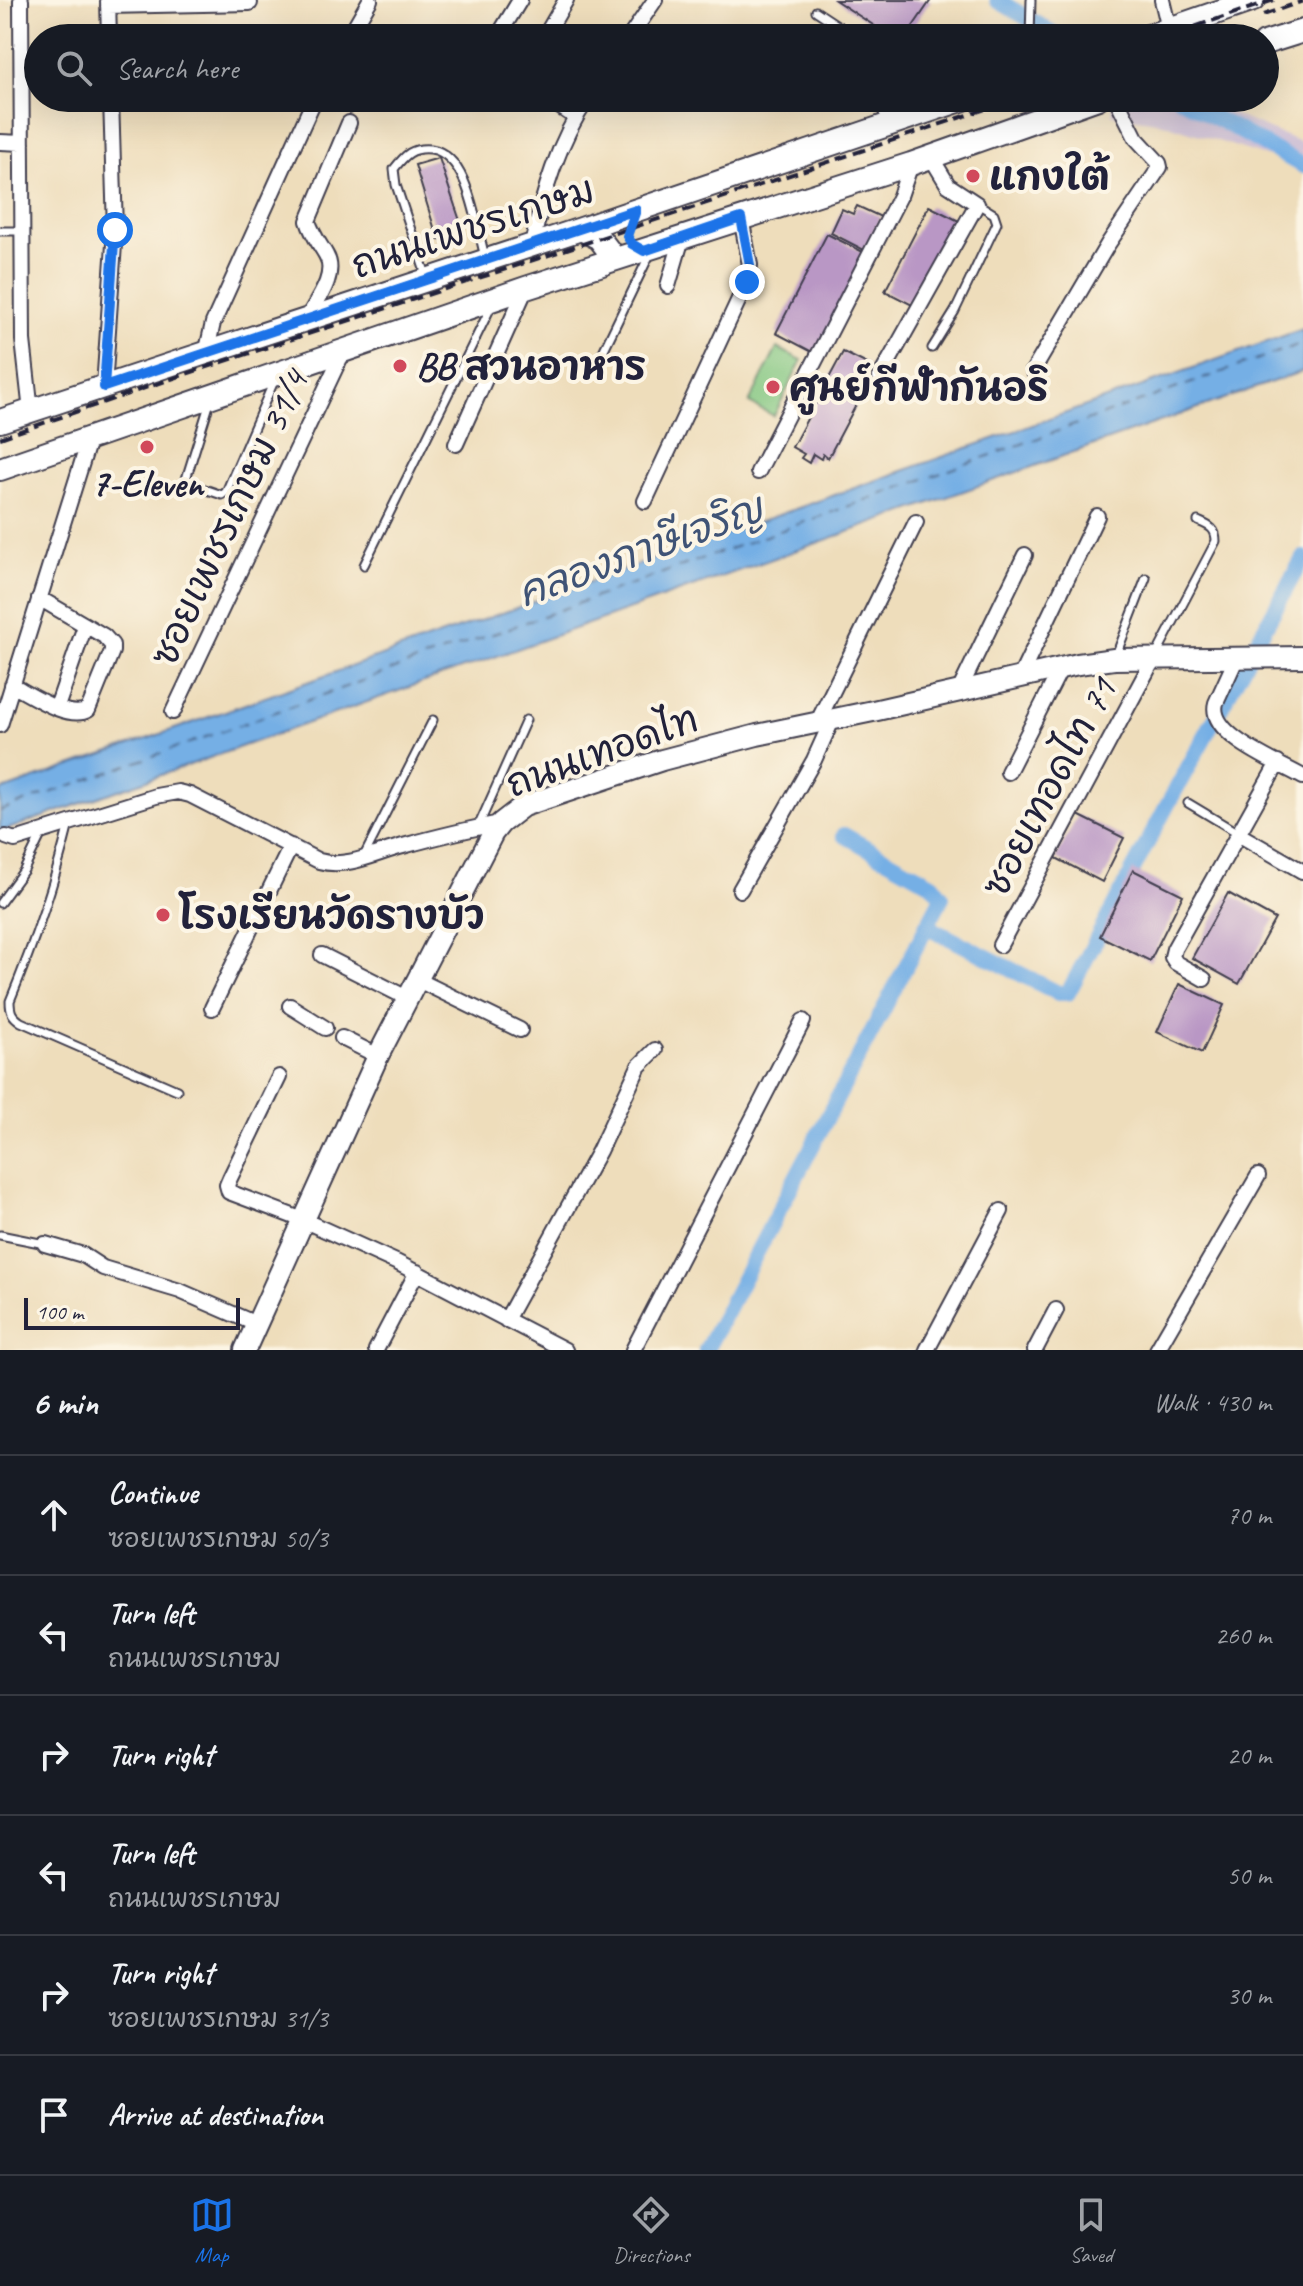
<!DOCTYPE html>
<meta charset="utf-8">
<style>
body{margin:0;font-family:Caveat,"Playpen Sans Thai",sans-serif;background:#20242c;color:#f1f3f6}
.scale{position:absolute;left:24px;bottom:20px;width:216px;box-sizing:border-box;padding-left:8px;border:4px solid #22223b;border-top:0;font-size:22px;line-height:28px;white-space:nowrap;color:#22223b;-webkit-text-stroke:6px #fcf5e5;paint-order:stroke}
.stop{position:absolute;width:24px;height:24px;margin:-18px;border:6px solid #1a73e8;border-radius:50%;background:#fff}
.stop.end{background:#1a73e8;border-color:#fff;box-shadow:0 2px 8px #0008}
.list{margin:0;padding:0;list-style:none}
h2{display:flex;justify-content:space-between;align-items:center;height:104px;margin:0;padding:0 32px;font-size:34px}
h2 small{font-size:26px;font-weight:400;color:#9ea1a6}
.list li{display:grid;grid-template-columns:52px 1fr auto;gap:24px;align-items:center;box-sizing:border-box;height:120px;padding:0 32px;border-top:2px solid #363941}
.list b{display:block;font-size:30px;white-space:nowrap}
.list p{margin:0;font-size:26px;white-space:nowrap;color:#9ea1a6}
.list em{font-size:26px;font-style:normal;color:#9ea1a6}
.icon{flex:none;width:44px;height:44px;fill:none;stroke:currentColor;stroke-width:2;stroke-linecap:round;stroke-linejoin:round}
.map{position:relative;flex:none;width:1303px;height:1350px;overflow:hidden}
.search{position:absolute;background:#171b24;box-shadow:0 8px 32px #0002;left:24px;right:24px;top:24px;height:88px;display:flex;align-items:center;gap:20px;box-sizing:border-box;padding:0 28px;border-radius:44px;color:#9ea1a6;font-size:30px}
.sheet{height:824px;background:#171b24}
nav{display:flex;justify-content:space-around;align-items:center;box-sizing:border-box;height:112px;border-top:2px solid #363941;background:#171b24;font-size:22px;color:#9ea1a6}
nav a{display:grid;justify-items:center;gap:4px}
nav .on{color:#1a73e8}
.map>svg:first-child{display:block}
.industrial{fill:#ccbed4}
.green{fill:#82c680;stroke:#52745e;stroke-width:2}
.water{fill:#75afe5;stroke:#4c6890;stroke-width:2}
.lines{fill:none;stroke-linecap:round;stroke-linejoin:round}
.canal{stroke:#75afe5;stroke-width:16}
.ferry{stroke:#3f5376;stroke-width:2;stroke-dasharray:10 8;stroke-linecap:butt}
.building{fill:#b997c5}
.service-casing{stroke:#413e4e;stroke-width:11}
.minor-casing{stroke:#413e4e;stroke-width:18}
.secondary-casing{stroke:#413e4e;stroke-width:24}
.primary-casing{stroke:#413e4e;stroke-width:26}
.service{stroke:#fff;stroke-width:7}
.minor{stroke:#fff;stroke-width:14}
.secondary{stroke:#fff;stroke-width:20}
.primary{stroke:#fff;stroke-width:22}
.rail{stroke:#22223b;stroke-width:4;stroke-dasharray:12 6;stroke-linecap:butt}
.route{stroke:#1a73e8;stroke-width:10}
.poi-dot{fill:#d1495b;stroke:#fcf5e5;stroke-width:3}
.labels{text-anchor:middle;stroke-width:8;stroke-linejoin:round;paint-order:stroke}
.poi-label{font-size:38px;font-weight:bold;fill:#22223b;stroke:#fcf5e5;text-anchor:start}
.street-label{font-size:38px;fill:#22223b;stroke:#fcf5e5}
.water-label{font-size:40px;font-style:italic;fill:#3f5376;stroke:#fcf5e5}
</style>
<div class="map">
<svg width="1303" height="1350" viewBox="0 0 1303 1350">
<rect width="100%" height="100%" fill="#fcf5e5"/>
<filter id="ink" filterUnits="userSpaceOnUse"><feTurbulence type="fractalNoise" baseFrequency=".0125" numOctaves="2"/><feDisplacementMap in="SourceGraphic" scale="16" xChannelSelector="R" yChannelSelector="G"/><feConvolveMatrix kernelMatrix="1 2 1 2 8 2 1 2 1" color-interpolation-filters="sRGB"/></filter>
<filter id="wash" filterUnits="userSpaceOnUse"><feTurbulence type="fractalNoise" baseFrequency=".006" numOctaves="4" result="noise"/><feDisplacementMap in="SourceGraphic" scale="32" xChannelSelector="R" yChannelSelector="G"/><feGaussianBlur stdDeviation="1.8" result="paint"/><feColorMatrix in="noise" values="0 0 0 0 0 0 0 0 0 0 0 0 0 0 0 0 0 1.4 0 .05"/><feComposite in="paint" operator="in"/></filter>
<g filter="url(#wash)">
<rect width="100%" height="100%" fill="#edb"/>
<path class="industrial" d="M 1123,98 L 1173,98 L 1220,109 L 1303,143 L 1303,164 L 1265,156 L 1162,123 L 1112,115 L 1113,99 Z"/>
<path class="green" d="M 777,348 L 802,360 L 774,416 L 749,403 Z"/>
<path class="water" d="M 1303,329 L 1303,371 L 0,832 L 0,791 Z"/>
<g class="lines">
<path class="canal" d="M 997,0 L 1061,38
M 1180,98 L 1303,166
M 926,926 L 1058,993 L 1068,993 L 1169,802 L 1303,558
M 706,1350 L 942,897 L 932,884 L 844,835"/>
<path class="ferry" d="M 0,811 L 1303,343"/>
</g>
<g id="blocks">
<path class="building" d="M 835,0 L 931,0 L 905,38 L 893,38 Z
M 439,158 L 464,233 L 438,240 L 415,165 Z
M 857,206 L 881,217 L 864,250 L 831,233 L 842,209 L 853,214 Z
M 929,206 L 961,222 L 916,307 L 885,291 Z
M 827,234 L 867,254 L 816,354 L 776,333 Z
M 843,352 L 869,365 L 857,386 L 864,390 L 828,458 L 823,454 L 821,459 L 813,454 L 809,463 L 801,458 L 804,454 L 792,447 Z
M 1078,815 L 1124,838 L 1102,882 L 1056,858 Z
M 1133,870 L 1183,895 L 1150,961 L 1100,936 Z
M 1228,893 L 1275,919 L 1239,984 L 1192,958 Z
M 1179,984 L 1224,1005 L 1202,1053 L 1157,1032 Z"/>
</g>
</g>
<g filter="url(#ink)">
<use href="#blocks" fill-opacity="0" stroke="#413e4e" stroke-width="2"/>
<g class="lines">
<g class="service-casing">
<path id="service" d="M 816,11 L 857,38
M 1030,38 L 1031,0
M 876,98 L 887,121
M 0,231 L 21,231
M 427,278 L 396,185 L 394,169 C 405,155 412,147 431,149 C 469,155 476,225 485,257
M 932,348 L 955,311 L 997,223 L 994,214 L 978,204
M 597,364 L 650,254
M 210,402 L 186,479 L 190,484 L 222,495 L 226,492 L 274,381
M 364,565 L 492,305
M 1116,655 L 1146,578
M 1155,657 L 1216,541 C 1216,528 1209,526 1198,521
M 1188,803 L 1238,833
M 69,824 C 54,885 34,943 10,1001 C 10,1012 12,1016 21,1022 L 177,1090
M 478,827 L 526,720
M 364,856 L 433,720
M 0,903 L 24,870 L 42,833
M 0,1235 L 45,1244"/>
</g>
<g class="minor-casing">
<path id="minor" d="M 21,0 L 23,340 L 31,412
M 108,0 L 109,38
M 1162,0 L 1169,29
M 108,6 L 250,3
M 348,38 L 370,0
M 497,38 L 520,0
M 544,38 L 566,0
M 629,38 L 655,0
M 547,98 L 575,117
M 0,142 L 22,143
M 532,245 C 543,193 558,142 588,98
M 668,286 L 682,238
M 306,320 C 316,302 338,275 326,255 C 319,243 312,234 308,221 L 349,123
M 206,354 L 213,323 L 315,98
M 1033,371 L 1108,244 L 1160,167 L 1159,163 L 1136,138 L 1116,98
M 880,377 L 977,204 L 948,185 L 931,157
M 104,387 L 115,230 L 111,98
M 456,444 L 526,288
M 758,472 L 900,196 L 911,164
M 645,501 L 747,282 L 750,265 L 741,218
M 1237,657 L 1216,703 C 1207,735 1279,763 1303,777
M 1020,677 L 1097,516
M 12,685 C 31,695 69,721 88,710 L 112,651 L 112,645 L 104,636 L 39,598
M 959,691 L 1025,555
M 57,707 L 85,626
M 173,712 L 343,352
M 818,721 L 916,522
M 0,725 L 89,440
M 1008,772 L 1061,668
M 1238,834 L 1302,871
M 6,837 L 15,840 L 156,796 L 178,792 L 190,795 L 319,861 C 347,869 376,853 403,846 C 436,837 468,829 501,823
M 740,890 L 814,760 L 833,718
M 1000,945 L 1154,658
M 322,955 L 407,998
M 1204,979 L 1176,963 L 1172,957 L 1174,949 L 1278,763
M 418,980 L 520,1030
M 290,1006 L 325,1028
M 212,1008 L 291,846
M 342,1038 L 378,1056
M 279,1077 L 230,1178 L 227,1185 L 229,1192 L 303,1220 L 398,1263 L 565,1350
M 45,1244 L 83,1255 L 103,1268 L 180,1291 L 256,1324
M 506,1320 L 599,1151 L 639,1066 L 655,1050
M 376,1350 L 417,1272
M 633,1350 L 803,1021
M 927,1350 L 1001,1211
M 1035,1350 L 1056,1310
M 1157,1350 L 1258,1176"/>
</g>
<g class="secondary-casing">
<path id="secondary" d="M 245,1350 L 378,1056 L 493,833 L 501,823 L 523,806 L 662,760 L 757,735 L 873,711 L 1078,664 L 1114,659 L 1303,657"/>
</g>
<g class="primary-casing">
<path id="primary" d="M 1143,38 L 1253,0
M 1265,43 L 1303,31
M 581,229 L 599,238 L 609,251 L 605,263 L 596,266
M 0,421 L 581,229 L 967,98
M 0,469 L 526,288 L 911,164 L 1098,98"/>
</g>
<use href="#service" class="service"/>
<use href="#minor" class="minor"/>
<use href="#secondary" class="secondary"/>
<use href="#primary" class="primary"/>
<path class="rail" d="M 1263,15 L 1303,1
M 1161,38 L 1274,0
M 0,438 L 183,375 L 689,209 L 1018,98"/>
</g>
</g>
<g class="lines" filter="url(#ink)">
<path class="route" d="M 115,230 L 104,387 L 636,210 L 627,236 L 632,244 L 644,251 L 741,218 L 750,265 L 747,282"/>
</g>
<g class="poi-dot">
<circle cx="973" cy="176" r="8"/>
<circle cx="400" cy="366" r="8"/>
<circle cx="773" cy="387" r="8"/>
<circle cx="147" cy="447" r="8"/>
<circle cx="163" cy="915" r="8"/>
</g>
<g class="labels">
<g class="poi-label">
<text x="989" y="189">แกงใต้</text>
<text x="416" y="379">BB สวนอาหาร</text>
<text x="789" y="400">ศูนย์กีฬากันอริ</text>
<text x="147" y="496" text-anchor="middle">7-Eleven</text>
<text x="179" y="928">โรงเรียนวัดรางบัว</text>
</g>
<g class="street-label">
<text transform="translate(473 227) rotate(-18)" y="13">ถนนเพชรเกษม</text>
<text transform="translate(229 518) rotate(-65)" y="13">ซอยเพชรเกษม 31/4</text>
<text transform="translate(602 751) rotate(-20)" y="13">ถนนเทอดไท</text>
<text transform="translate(1049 787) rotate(-62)" y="13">ซอยเทอดไท 71</text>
</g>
<g class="water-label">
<text transform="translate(640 550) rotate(-20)" y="14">คลองภาษีเจริญ</text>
</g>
</g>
</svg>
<div class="scale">100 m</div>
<div class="stop" style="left:115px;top:230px"></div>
<div class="stop end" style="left:747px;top:282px"></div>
<div class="search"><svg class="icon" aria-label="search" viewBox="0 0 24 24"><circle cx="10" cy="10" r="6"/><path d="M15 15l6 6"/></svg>Search here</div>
</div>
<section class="sheet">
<h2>6 min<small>Walk · 430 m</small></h2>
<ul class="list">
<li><svg class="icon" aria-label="ahead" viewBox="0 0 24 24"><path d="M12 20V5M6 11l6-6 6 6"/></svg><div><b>Continue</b><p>ซอยเพชรเกษม 50/3</p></div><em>70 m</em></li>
<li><svg class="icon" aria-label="left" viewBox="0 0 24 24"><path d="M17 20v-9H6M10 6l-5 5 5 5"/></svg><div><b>Turn left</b><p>ถนนเพชรเกษม</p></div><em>260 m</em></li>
<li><svg class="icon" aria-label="right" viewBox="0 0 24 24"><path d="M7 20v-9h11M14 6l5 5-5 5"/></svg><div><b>Turn right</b></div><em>20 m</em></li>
<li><svg class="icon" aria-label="left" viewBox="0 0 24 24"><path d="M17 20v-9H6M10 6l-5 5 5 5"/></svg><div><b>Turn left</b><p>ถนนเพชรเกษม</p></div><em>50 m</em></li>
<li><svg class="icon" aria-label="right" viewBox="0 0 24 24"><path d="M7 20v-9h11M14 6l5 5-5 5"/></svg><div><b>Turn right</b><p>ซอยเพชรเกษม 31/3</p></div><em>30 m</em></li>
<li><svg class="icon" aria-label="arrive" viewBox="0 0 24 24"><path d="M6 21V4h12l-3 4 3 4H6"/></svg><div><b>Arrive at destination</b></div></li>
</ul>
</section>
<nav>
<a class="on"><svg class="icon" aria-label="map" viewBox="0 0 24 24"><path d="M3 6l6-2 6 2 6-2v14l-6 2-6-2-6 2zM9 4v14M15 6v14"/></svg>Map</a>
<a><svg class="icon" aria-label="directions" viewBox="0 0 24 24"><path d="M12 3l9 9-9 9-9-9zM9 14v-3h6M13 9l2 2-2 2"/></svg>Directions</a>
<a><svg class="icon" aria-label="saved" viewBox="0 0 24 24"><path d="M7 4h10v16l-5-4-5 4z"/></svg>Saved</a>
</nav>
